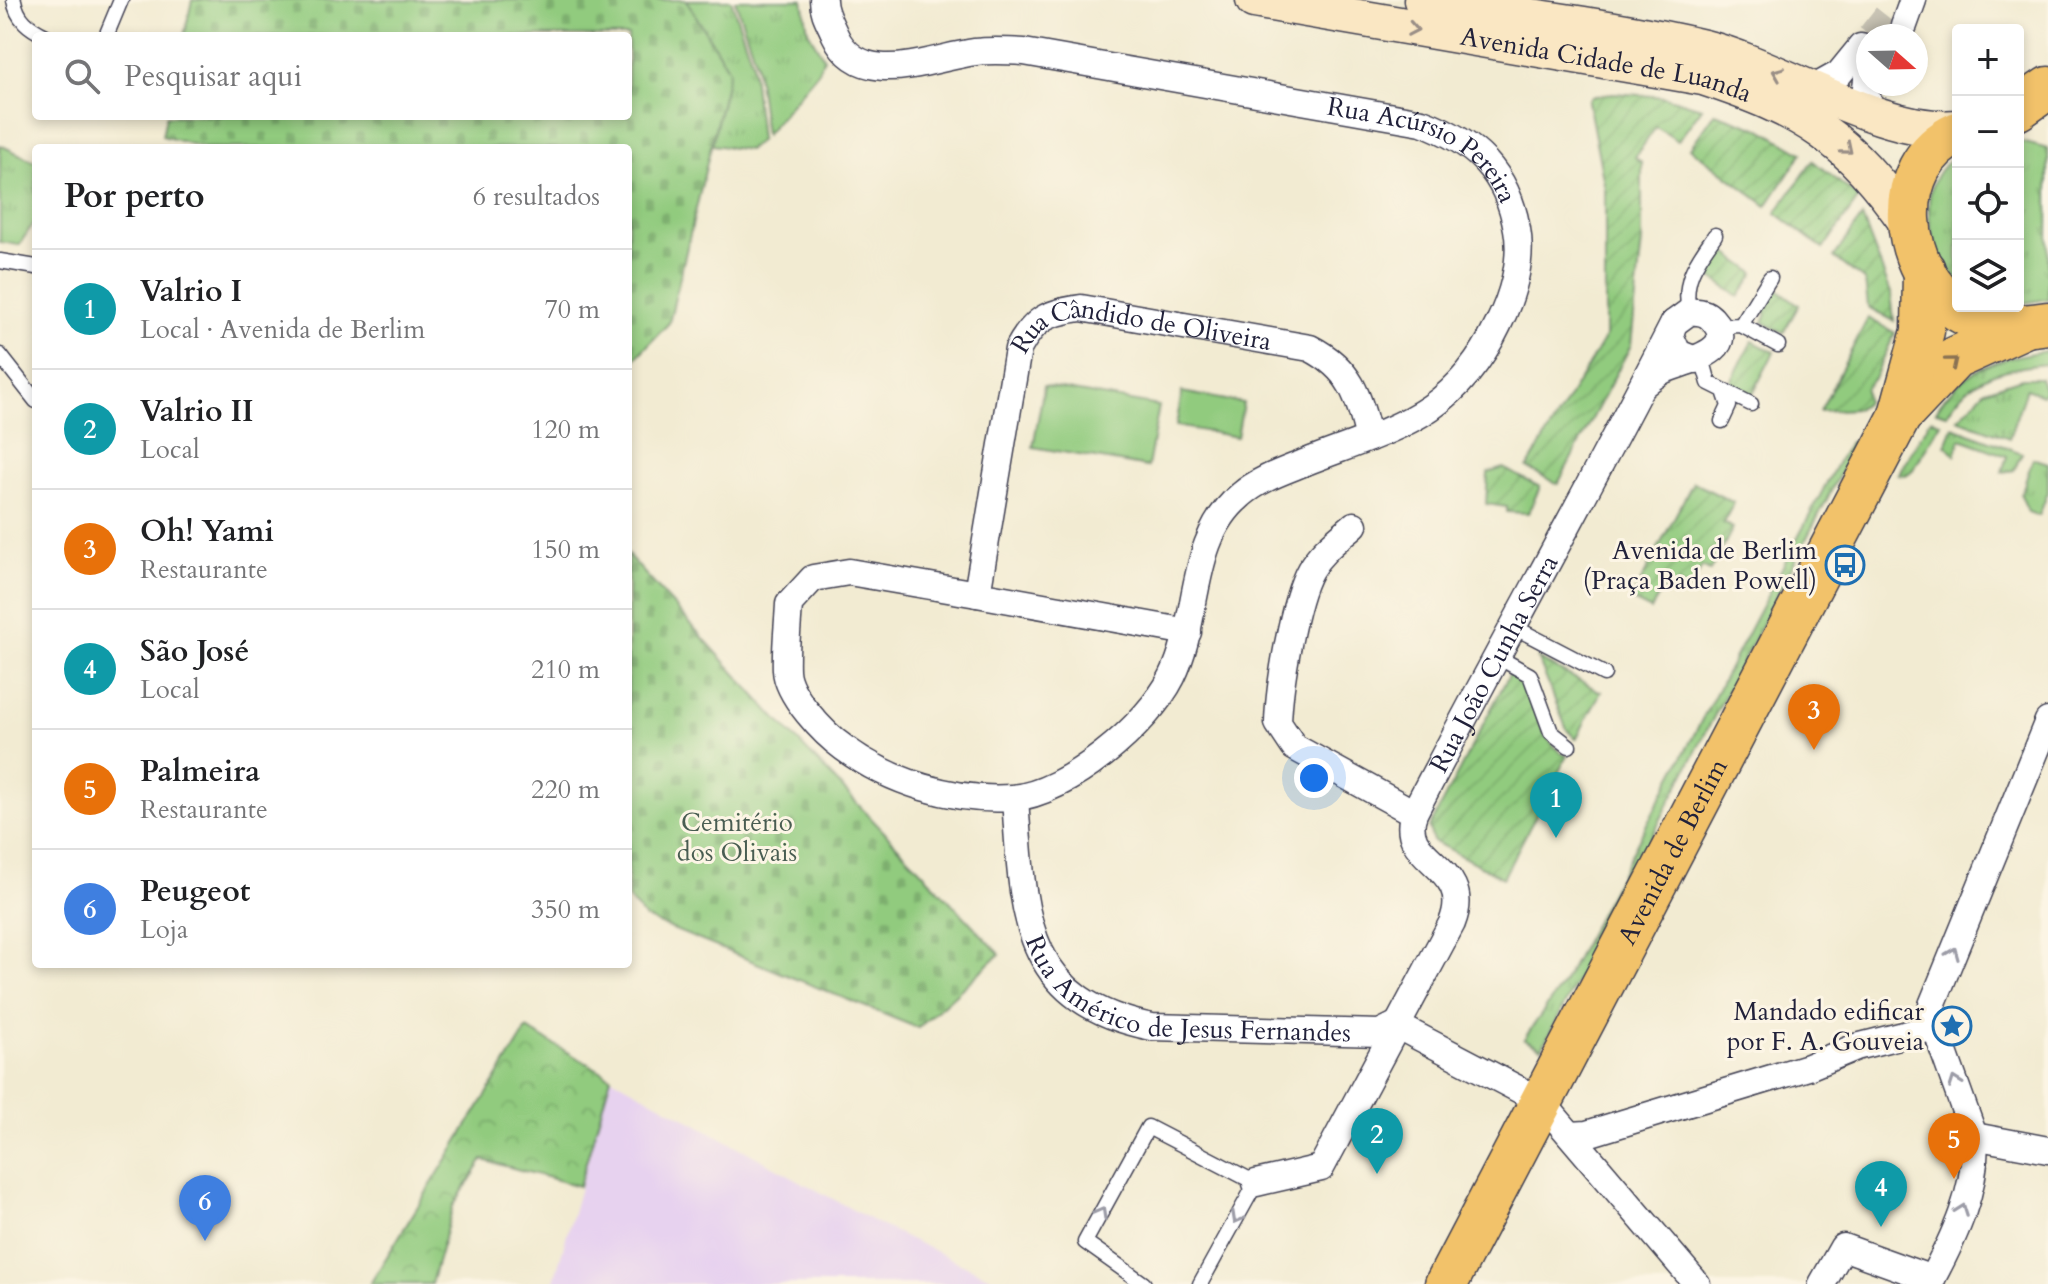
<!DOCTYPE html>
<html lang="pt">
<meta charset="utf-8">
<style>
body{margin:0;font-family:Cardo,serif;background:#f2f2f2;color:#202124}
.controls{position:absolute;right:24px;top:24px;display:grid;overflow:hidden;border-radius:8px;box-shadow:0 4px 12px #0003}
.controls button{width:72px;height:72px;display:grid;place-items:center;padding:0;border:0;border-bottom:2px solid #e0e0e0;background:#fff;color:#202124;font:40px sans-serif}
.compass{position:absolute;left:1856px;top:24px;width:72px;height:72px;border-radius:50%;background:#fff;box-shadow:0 4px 12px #0003;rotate:110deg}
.you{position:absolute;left:1314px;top:778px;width:28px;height:28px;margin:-20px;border:6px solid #fff;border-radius:50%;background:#1a73e8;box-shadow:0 0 0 12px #1a73e833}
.badge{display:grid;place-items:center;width:52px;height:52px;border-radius:50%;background:#d93025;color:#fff;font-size:26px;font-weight:700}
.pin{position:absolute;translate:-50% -66px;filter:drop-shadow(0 2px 4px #0008)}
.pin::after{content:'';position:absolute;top:42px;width:28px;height:24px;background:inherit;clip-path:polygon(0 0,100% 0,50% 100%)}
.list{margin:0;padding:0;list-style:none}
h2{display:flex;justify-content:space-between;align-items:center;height:104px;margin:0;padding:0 32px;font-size:34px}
h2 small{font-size:26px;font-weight:400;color:#757577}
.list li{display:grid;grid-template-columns:52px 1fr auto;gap:24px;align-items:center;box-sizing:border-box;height:120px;padding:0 32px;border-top:2px solid #e0e0e0}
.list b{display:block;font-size:30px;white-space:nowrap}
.list p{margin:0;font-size:26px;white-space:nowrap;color:#757577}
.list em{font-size:26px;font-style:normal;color:#757577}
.icon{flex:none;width:44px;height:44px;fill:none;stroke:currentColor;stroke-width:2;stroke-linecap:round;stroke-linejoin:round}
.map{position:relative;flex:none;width:2048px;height:1284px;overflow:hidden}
.search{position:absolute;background:#fff;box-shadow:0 4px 12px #0003;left:32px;top:32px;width:600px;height:88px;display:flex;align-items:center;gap:20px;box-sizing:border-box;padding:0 28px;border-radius:8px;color:#757577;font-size:30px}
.panel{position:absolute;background:#fff;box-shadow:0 4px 12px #0003;left:32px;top:144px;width:600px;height:824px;border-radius:8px}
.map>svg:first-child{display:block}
.built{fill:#e7d2ef}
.grass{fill:url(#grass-tufts);stroke:#5a765c;stroke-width:2}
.cemetery{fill:url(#cemetery-stones);stroke:#5a765c;stroke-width:2}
.park{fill:url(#park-crowns);stroke:#5a765c;stroke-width:2}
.garden{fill:url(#garden-furrows);stroke:#5a765c;stroke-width:2}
.pitch{fill:#91cb7e;stroke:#5a765c;stroke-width:2}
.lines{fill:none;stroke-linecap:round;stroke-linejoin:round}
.street-tunnel{stroke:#c8c3b4;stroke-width:26;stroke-dasharray:26 13;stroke-linecap:butt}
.lane-casing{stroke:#414052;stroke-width:17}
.street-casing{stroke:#414052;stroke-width:29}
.secondary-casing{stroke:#414052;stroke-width:39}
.primary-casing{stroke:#414052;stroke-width:45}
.lane{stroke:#fff;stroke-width:14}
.street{stroke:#fff;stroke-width:26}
.secondary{stroke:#fae7c3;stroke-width:36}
.primary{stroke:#f2c26a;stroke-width:42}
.oneway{stroke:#998e86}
.oneway2{stroke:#8a7252}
.oneway3{stroke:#9c9ca7}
.labels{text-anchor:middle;stroke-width:6;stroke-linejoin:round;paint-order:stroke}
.street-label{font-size:26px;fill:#22223b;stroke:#fcf5e5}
.poi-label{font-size:26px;fill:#22223b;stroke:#fcf5e5;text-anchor:end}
.park-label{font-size:26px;fill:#495d52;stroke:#fcf5e5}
</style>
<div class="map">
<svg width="2048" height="1284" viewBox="0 0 2048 1284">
<defs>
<pattern id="grass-tufts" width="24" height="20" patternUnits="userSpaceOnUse" patternTransform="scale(2)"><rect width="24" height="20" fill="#91cb7e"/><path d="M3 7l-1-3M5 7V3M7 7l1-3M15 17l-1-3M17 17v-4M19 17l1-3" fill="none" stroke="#7dae6e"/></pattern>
<pattern id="cemetery-stones" width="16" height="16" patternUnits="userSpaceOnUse" patternTransform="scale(2)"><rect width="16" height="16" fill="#91cb7e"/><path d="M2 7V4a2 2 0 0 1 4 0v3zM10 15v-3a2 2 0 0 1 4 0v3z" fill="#7dae6e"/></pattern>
<pattern id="park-crowns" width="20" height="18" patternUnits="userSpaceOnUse" patternTransform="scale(2)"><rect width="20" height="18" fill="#91cb7e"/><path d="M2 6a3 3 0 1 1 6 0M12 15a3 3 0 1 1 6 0" fill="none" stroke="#7dae6e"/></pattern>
<pattern id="garden-furrows" width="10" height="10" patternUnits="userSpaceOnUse" patternTransform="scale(2)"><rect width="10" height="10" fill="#91cb7e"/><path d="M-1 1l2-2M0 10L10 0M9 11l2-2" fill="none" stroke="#7dae6e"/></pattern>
</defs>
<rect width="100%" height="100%" fill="#fcf5e5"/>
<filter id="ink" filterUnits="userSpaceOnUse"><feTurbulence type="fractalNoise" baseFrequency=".0125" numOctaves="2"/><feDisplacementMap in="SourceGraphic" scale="16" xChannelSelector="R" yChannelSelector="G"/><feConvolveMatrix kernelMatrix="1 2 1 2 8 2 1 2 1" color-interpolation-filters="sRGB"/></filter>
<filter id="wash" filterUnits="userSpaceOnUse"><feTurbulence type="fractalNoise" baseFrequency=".006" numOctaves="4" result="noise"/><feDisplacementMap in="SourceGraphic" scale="32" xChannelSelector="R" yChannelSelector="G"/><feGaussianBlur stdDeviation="1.8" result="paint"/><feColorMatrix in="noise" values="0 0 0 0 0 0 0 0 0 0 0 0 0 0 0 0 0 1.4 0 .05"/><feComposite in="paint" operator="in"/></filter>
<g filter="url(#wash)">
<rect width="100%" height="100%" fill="#f2ebd2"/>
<path class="built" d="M 611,1077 L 882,1226 L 1005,1284 L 553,1284 Z"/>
<path class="grass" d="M 686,0 L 731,0 L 752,62 L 760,140 L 748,150 L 712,145 L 729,70 Z
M 735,0 L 803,0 L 808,31 L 824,58 L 817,73 L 765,135 L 756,63 Z
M 2018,141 L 2048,149 L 2048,299 L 2018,304 Z
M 0,145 L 36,162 L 36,220 L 19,245 L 0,242 Z
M 1958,154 L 1958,283 C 1928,246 1911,184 1958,154 Z
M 2048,351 L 2048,364 C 2004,368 1971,374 1947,414 L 1936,411 C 1961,368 2002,356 2048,351 Z
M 2022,378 L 2040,378 L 2045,390 L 2042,395 L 2026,389 L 2009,438 L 1958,419 L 1985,390 Z
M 1931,419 L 1941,423 L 1913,470 L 1906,475 L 1898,474 Z
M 1953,427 L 2022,453 L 2014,470 L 2002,472 L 2007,456 L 1961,439 L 1955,455 L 1946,445 Z
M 1857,441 L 1542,1048 L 1524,1039 L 1562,985 L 1842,454 L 1850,442 Z
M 2033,458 L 2048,463 L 2048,492 L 2039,516 L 2028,512 L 2021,495 Z"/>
<path class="cemetery" d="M 192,0 L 686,0 L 729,70 L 669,323 L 628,366 L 628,148 L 205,148 L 162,136 L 166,116 L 628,116 L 628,36 L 184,36 Z
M 628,555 L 773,715 L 1000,954 L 918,1028 L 645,918 L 628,898 Z"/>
<path class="park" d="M 527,1029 L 611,1077 L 579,1186 L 483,1160 L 453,1206 L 431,1284 L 370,1284 Z"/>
<path class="garden" d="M 1613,93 L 1665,97 L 1702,108 L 1678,141 L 1656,127 L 1635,157 L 1642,163 L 1642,241 L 1631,345 L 1558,484 L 1527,468 L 1605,337 L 1605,189 L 1588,101 L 1591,97 Z
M 1715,113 L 1761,129 L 1802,153 L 1767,206 L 1690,148 Z
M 1813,161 L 1859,198 L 1823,249 L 1776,213 Z
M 1862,217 L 1891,293 L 1894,321 L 1868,307 L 1865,281 L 1834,257 Z
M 1717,246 L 1755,273 L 1739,297 L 1701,270 Z
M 1775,287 L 1799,305 L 1783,333 L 1763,322 L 1767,314 L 1760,309 Z
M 1868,318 L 1895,333 L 1875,377 L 1865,389 L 1866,402 L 1856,409 L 1820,411 Z
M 1752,341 L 1774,352 L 1751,397 L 1729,386 Z
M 1503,468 L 1540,487 L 1528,513 L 1507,512 L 1507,507 L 1486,504 L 1488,473 Z
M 1693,482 L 1734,503 L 1723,523 L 1733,528 L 1710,571 L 1702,567 L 1689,590 L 1679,584 L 1673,595 L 1662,589 L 1651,610 L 1631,600 Z
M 1538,659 L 1601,692 L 1576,739 L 1567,730 Z
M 1511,671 C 1542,689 1528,734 1567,756 L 1503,878 L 1433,841 L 1429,828 Z"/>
<path class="pitch" d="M 1044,386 L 1159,406 L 1148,467 L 1033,447 Z
M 1182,392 L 1243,403 L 1237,437 L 1176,426 Z"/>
</g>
<g filter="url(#ink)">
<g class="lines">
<path class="street-tunnel" d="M 1870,36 L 1889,12"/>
<g class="lane-casing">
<path id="lane" d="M 14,0 C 17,19 29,28 46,36
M 106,36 L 121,0
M 0,261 L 36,267
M 1689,312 C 1682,279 1697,261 1715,235
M 1741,325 L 1770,278
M 1716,326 L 1741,325 L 1778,345
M 0,355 L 36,401
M 1702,358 L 1709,383 L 1751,404
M 1722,421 L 1729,406 L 1724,391
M 1512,626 L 1604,674
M 1496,656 L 1530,675 L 1551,732 L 1569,746
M 1144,1284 L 1085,1242 L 1148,1127 L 1256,1183 L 1200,1284"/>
</g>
<g class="street-casing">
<g id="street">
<path id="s1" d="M 823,0 C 823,13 830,23 835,35 C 861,91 929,58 975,52 C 991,50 1008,51 1024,52 L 1422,122 C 1475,142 1507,172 1517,229 C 1523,261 1512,297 1498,325 C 1454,417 1393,428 1306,462 C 1284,471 1259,479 1241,495 C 1187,540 1201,619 1172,677 C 1148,725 1067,794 1012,798 C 954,802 890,782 844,748 C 824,734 787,695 786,670 C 785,648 788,625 789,604 L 813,578 L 849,572 L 977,594"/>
<path d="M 1904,25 L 1913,0"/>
<path d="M 1868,73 L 1865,94 L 1873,112"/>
<path d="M 1814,88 L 1839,74 L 1861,47"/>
<path d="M 1642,386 C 1648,381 1655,375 1662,371 C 1679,362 1743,353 1712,319 C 1706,312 1698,311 1689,312 L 1674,323 L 1670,335 L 1678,353 L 1696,360"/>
<path d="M 1354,525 C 1338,539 1321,551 1310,570 C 1293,600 1279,687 1278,723 L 1294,747 L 1414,813"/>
<path id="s2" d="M 1188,632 L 977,594 L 1018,349 C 1035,318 1047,313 1081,308 L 1310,348 C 1351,369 1358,395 1369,438"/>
<path id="s3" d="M 1015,798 C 1023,910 1020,1001 1152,1027 L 1380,1033 L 1396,1025 L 1541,1101 L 1697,1284"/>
<path d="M 1571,1135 L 1587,1134 L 1808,1067 L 1856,1047 L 1935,1027"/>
<path d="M 1974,1136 L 2048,1150"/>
<path id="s4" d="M 1256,1183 L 1321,1168 L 1452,923 C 1476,863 1396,863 1414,813 C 1499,649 1590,488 1674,323"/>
<path d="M 1822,1284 L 1843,1247 L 1932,1279"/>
<path d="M 1929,1284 C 1953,1240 1979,1187 1974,1136 L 1935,1027 L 1932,1005 L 2048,721"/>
</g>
</g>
<g class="secondary-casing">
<g id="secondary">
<path id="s5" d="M 1254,0 L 1703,77 C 1806,111 1847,137 1909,225"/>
<path d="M 1422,0 C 1515,16 1612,26 1704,48 C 1781,67 1881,135 1958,128"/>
</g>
</g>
<g class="primary-casing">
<g id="primary">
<path d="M 2018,109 L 2048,88"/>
<path d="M 1958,133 C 1886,165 1899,272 1959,311 C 1986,328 2017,328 2048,323"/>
<path d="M 1905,411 L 1955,358 L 2024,327"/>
<path id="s6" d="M 1446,1284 L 1899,418 L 1923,331 L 1924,270"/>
</g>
</g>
<use href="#lane" class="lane"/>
<use href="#street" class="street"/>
<use href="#secondary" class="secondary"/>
<use href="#primary" class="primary"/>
</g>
<defs><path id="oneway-chevron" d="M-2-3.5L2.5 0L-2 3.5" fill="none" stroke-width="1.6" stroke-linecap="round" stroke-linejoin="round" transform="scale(2)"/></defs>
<g class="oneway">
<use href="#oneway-chevron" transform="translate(1413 29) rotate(10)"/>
<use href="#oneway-chevron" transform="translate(1778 73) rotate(-158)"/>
<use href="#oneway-chevron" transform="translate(1847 149) rotate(40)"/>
</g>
<use class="oneway2" href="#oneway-chevron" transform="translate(1952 362) rotate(-40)"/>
<g class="oneway3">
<use href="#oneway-chevron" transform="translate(1953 953) rotate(-68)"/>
<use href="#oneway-chevron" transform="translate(1955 1082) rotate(-110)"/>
<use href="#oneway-chevron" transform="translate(1962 1210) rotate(-70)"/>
<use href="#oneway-chevron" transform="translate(1101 1213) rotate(-61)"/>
<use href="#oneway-chevron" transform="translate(1237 1218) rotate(119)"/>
</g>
</g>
<defs>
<g id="bus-ring" transform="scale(2)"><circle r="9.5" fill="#fcf5e5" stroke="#1f6fb2" stroke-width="1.5"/><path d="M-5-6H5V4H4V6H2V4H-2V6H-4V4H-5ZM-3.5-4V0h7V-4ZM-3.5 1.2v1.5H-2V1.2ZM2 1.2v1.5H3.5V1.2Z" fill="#1f6fb2"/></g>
<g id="sight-ring" transform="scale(2)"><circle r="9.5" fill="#fcf5e5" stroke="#1f6fb2" stroke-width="1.5"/><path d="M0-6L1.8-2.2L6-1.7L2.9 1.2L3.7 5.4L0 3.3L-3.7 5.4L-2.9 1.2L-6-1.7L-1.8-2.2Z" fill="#1f6fb2"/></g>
</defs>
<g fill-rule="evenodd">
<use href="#bus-ring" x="1845" y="565"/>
<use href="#sight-ring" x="1952" y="1026"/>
</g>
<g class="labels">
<g class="street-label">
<text dy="9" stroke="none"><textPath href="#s5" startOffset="358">Avenida Cidade de Luanda</textPath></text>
<text dy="9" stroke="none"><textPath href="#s1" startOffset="658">Rua Acúrsio Pereira</textPath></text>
<text dy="9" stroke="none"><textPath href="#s2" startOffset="598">Rua Cândido de Oliveira</textPath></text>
<text dy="9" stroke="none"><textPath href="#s4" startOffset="640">Rua João Cunha Serra</textPath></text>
<text dy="9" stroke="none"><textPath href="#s6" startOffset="488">Avenida de Berlim</textPath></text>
<text dy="9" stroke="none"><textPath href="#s3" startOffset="318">Rua Américo de Jesus Fernandes</textPath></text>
</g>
<g class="poi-label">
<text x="1817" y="559">Avenida de Berlim<tspan x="1817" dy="30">(Praça Baden Powell)</tspan></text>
<text x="1924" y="1020">Mandado edificar<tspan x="1924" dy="30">por F. A. Gouveia</tspan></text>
</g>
<g class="park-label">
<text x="737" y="831">Cemitério<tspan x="737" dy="30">dos Olivais</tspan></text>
</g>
</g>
</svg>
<div class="controls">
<button>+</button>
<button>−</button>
<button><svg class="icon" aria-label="locate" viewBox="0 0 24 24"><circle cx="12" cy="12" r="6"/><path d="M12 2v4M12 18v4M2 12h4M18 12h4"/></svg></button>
<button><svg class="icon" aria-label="layers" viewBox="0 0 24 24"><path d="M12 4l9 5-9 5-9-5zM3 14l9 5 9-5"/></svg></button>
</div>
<svg class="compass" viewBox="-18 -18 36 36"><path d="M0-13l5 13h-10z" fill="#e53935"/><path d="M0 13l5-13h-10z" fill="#757577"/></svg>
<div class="you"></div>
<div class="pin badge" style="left:1556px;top:838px;background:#0f9aa8">1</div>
<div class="pin badge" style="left:1377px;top:1174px;background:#0f9aa8">2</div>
<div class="pin badge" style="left:1814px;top:750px;background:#e8710a">3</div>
<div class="pin badge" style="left:1881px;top:1227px;background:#0f9aa8">4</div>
<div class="pin badge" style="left:1954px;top:1179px;background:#e8710a">5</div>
<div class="pin badge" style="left:205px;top:1241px;background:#3f7fe0">6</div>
<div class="search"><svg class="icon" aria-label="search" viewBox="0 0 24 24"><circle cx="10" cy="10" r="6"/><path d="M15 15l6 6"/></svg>Pesquisar aqui</div>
<section class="panel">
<h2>Por perto<small>6 resultados</small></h2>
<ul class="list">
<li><span class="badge" style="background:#0f9aa8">1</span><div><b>Valrio I</b><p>Local · Avenida de Berlim</p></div><em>70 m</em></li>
<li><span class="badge" style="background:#0f9aa8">2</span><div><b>Valrio II</b><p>Local</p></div><em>120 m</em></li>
<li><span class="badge" style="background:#e8710a">3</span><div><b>Oh! Yami</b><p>Restaurante</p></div><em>150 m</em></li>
<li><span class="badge" style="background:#0f9aa8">4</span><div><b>São José</b><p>Local</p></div><em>210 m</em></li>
<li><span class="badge" style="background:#e8710a">5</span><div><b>Palmeira</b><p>Restaurante</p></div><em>220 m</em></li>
<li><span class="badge" style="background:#3f7fe0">6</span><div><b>Peugeot</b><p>Loja</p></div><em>350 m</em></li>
</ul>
</section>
</div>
